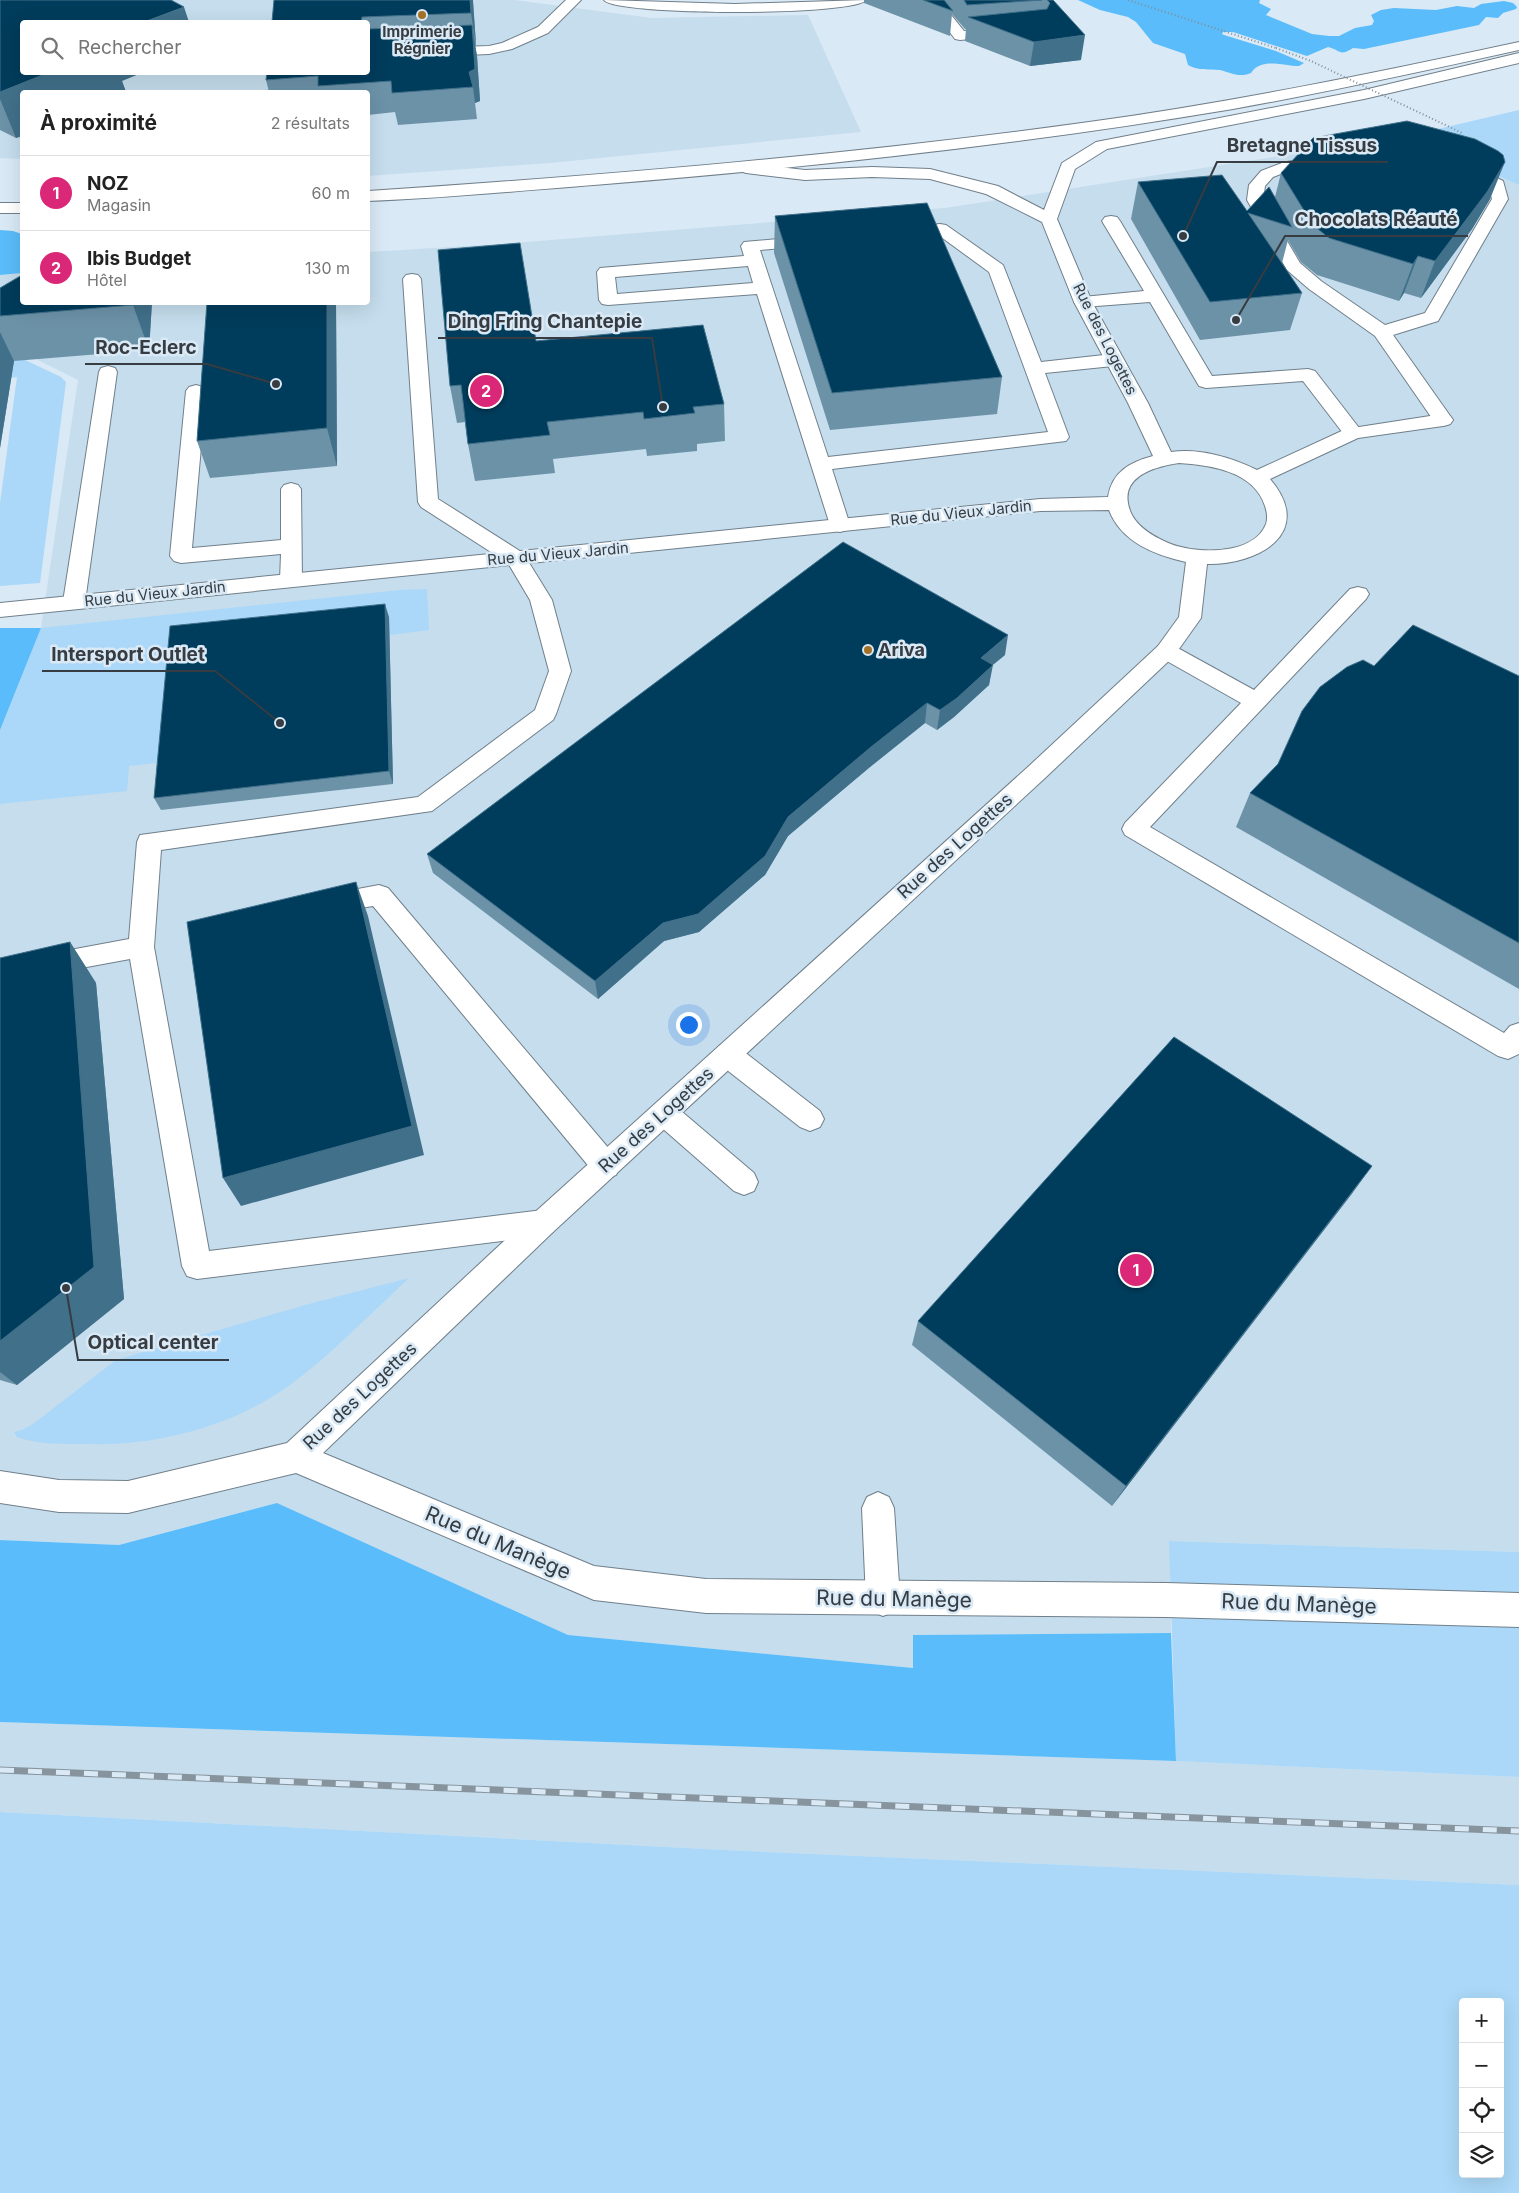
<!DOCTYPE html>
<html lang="fr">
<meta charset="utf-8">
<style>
body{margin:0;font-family:Inter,sans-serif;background:#f2f2f2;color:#222}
.controls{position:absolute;right:15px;bottom:15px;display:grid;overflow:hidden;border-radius:5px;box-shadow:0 5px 20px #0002}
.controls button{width:45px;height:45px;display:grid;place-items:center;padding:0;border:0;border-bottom:1px solid #e0e0e0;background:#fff;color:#222;font:25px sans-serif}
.you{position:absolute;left:688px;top:1024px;width:18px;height:18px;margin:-12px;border:4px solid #fff;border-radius:50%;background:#1a73e8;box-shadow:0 0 0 8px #1a73e833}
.badge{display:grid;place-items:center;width:32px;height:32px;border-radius:50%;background:#db2777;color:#fff;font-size:16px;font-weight:700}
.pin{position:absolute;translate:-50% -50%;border:2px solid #fff;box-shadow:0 1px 5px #0006}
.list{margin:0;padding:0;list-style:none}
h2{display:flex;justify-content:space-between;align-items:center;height:65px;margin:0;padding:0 20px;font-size:21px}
h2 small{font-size:16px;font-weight:400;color:#767676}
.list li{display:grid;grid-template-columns:32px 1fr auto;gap:15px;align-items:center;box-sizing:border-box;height:75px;padding:0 20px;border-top:1px solid #e0e0e0}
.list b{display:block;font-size:19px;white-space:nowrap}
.list p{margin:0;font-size:16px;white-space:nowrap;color:#767676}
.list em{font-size:16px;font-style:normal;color:#767676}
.icon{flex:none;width:28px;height:28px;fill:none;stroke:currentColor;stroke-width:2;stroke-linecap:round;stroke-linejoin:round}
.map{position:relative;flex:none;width:1519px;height:2193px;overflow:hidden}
.search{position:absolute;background:#fff;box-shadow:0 5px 20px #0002;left:20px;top:20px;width:350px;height:55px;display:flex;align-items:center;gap:12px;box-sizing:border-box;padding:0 18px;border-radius:5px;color:#767676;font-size:19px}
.panel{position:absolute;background:#fff;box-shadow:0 5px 20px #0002;left:20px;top:90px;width:350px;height:215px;border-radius:5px}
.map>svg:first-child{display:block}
.built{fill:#c5dded;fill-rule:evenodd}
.green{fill:#abd8f8;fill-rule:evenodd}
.forest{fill:#5abcfa}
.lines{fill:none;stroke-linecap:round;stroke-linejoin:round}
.service-casing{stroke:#707f8a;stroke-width:2}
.minor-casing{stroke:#707f8a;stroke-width:2}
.tertiary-casing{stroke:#707f8a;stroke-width:2}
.secondary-casing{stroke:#707f8a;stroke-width:2}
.path{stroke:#838e97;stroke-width:2;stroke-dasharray:1 2.5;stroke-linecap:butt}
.service{fill:#fff;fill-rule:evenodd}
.minor{fill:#fff;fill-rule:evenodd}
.tertiary{fill:#fff;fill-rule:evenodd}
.secondary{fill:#fff;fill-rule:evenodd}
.rail-casing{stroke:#88949d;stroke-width:7}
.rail{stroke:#d9e9f6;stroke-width:5;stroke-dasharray:14;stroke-linecap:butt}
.path-bridge{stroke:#838e97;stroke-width:2;stroke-dasharray:1 2.5;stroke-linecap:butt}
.wall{fill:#6c92a8}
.shaded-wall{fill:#41708a}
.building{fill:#003c5b;stroke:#41708a}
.poi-dot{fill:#a27026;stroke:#d9e9f6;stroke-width:2}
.labels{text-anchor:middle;stroke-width:5;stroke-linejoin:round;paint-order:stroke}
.far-poi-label{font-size:15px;font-weight:bold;fill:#363c41;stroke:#d9e9f6}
.far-street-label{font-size:15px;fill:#363c41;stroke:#d9e9f6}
.poi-label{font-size:18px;font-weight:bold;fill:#363c41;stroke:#d9e9f6;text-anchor:start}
.street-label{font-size:18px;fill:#363c41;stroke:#d9e9f6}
.near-street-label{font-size:21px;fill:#363c41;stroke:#d9e9f6}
.leader{fill:none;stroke:#363c41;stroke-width:2}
.callout-dot{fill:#363c41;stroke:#d9e9f6;stroke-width:2}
.callout-label{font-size:19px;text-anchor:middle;font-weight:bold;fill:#363c41;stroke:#d9e9f6;stroke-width:5;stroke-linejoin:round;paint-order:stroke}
</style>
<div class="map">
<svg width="1519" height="2193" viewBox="0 0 1519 2193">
<rect width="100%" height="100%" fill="#d9e9f6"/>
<path class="built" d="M 0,0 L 514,0 L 652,18 L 808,15 L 861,132 L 550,163 L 368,176 L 368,92 L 22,92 L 22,159 L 0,158 ZM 22,22 L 368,22 L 368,72 L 22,72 Z
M 1408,136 L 1519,185 L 1519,1552 L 1170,1541 L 1171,1633 L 913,1635 L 913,1668 L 568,1635 L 277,1503 L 119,1545 L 0,1540 L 0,730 L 41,628 L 78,380 L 0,341 L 0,275 L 22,273 L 22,302 L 368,302 L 368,252 L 502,244 L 945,208 Z
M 0,1722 L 1176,1761 L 1519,1777 L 1519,1885 L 725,1850 L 0,1812 Z"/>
<path class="green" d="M 1519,110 L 1519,185 L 1408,136 Z
M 0,348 L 61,377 L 66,382 L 40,583 L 0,586 L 0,503 L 17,377 L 0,379 Z
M 427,589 L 429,630 L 389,635 L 388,617 L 165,762 L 129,766 L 127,791 L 0,804 L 0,730 L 41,628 L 400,590 Z
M 409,1278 C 371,1313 332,1354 290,1385 C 233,1426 158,1446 89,1444 C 65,1444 39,1445 17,1437 L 14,1432 L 22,1430 L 33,1424 L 116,1360 L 305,1305 Z
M 1169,1541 L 1519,1552 L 1519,1777 L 1176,1761 Z
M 0,1812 L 725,1850 L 1519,1885 L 1519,2193 L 0,2193 ZM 1463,2002 L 1500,2002 L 1500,2174 L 1463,2174 Z"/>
<path class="forest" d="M 1078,0 L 1260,0 L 1259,3 L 1271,9 L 1266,15 L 1312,34 L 1329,36 L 1339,36 L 1355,28 L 1372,25 L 1374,21 L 1371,15 L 1381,10 L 1394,8 L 1436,10 L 1457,6 L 1474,8 L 1481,4 L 1504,1 L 1513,3 L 1517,7 L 1516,9 L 1503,13 L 1498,18 L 1486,17 L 1479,25 L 1364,49 L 1353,48 C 1339,57 1341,50 1328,47 L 1307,56 L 1233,32 L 1223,32 L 1222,34 L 1224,35 L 1276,51 L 1304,63 L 1299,66 C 1284,66 1261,57 1251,73 C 1238,78 1232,73 1220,70 C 1209,69 1199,71 1188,65 L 1185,54 L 1153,43 L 1136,22 L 1128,17 L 1100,10 Z
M 0,230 L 13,231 L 22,234 L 22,273 L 0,275 Z
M 0,628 L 41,628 L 0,730 Z
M 277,1503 L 568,1635 L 913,1668 L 913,1635 L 1171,1633 L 1176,1761 L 0,1722 L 0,1540 L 119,1545 Z"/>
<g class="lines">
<g class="service-casing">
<path id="service" d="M 1324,155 L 1330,157 L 1332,160 L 1330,163 L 1286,172 L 1273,177 L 1265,186 L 1263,200 L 1300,263 L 1321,281 L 1385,325 L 1425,313 L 1492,199 L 1489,188 L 1457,170 L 1455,167 L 1457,164 L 1469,164 L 1503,181 L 1508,199 L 1438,321 L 1393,335 L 1453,420 L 1450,424 L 1443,426 L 1436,424 L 1375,336 L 1309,289 L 1287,270 L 1247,200 L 1249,185 L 1261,171 L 1282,163 Z
M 1111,216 L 1117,217 L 1120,221 L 1212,376 L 1308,369 L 1315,371 L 1363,433 L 1360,437 L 1353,439 L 1346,437 L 1303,381 L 1206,388 L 1199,386 L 1150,302 L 1083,307 L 1077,306 L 1074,302 L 1077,298 L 1083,297 L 1144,291 L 1102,221 L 1105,217 Z
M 940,224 L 946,225 L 1003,265 L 1041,362 L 1113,354 L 1120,356 L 1122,360 L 1120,364 L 1113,366 L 1045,373 L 1069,437 L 1066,441 L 832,469 L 850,525 L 847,530 L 840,532 L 833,530 L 830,525 L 757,294 L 608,305 L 602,304 L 599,300 L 597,272 L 600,268 L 744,256 L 741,246 L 744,242 L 811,236 L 817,237 L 820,241 L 817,245 L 811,246 L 760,250 L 828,457 L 1048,432 L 989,272 L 937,234 L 901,238 L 895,237 L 892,233 L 895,229 L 901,228 ZM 748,266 L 753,283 L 617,294 L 615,277 Z
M 412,274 L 418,275 L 421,279 L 438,499 L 523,553 L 552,600 L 571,671 L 556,714 L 553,720 L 432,811 L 161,850 L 154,947 L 209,1251 L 543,1210 L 553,1214 L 558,1223 L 553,1232 L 543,1236 L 197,1279 L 187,1276 L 182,1266 L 130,959 L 0,983 L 0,963 L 129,939 L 137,842 L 140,835 L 418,797 L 535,710 L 549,671 L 530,600 L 508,563 L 421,507 L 418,502 L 403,279 L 406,275 Z
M 108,366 L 115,368 L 117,372 L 85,602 L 82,607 L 74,609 L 66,607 L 63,602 L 99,372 L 101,368 Z
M 196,385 L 203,387 L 206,391 L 192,548 L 281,540 L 281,489 L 284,485 L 291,483 L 298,485 L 301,489 L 302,580 L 299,585 L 291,587 L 283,585 L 280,580 L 281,554 L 181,563 L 174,561 L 170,556 L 186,391 L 189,387 Z
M 1358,587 L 1366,589 L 1369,594 L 1366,599 L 1150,827 L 1504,1033 L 1510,1026 L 1519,1023 L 1519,1054 L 1508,1059 L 1498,1056 L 1125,835 L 1122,829 L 1125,823 L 1241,703 L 1158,656 L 1155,651 L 1158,646 L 1166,643 L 1174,646 L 1254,690 L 1350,589 Z
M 379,885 L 388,888 L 616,1157 L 620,1166 L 616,1175 L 606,1178 L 596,1175 L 373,906 L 324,914 L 315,911 L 311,904 L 315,897 Z
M 728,1044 L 738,1047 L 820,1111 L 824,1119 L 820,1127 L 810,1131 L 800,1127 L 718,1063 L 714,1055 L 718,1047 Z
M 664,1101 L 674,1105 L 754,1173 L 758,1182 L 754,1191 L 744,1195 L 734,1191 L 654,1121 L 650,1113 L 654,1105 Z
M 878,1492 L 889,1497 L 894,1508 L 900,1599 L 895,1611 L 883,1616 L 871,1611 L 866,1599 L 862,1508 L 867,1497 Z"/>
</g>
<g class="minor-casing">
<path id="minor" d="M 566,0 L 581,0 L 548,33 L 512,49 L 489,54 L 368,59 L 368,50 L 489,46 L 502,43 L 538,27 Z
M 925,0 L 939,0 L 964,31 L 1003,28 L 1008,29 L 1010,32 L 1008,35 L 1003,36 L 960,40 L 955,39 Z
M 1519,53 L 1519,63 L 1364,99 L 1107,149 L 1075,169 L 1057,219 L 1092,302 L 1148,403 L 1171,452 C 1199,448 1231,457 1257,470 L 1346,429 L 1443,414 L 1450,416 L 1453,420 L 1450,424 L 1443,426 L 1358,438 L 1270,479 C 1316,533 1258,565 1207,564 L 1201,618 L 1174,656 L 1045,778 L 553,1232 L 323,1453 L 594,1566 L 706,1579 L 1166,1583 L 1519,1593 L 1519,1627 L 1166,1617 L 706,1613 L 594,1600 L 296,1473 L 128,1513 L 59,1512 L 0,1503 L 0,1471 L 59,1480 L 128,1481 L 287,1443 L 533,1214 L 1029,766 L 1158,646 L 1179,617 L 1186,562 C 1155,555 1121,542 1109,510 L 1040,511 L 0,617 L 0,603 L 1040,499 L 1108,497 C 1112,472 1130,462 1153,456 L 1128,403 L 1074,302 L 1042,222 L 986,194 L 930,179 L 872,177 L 805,180 L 746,173 L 740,171 L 738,168 L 740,165 L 746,163 L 805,170 L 872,167 L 930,169 L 998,186 L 1044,210 L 1062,163 L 1096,142 L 1364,90 ZM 1179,463 C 1210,465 1254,471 1265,506 C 1267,512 1268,518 1266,524 C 1253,557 1191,554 1166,542 C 1153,536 1137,527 1131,513 C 1116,478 1152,467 1179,463 Z"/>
</g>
<g class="tertiary-casing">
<path id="tertiary" d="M 604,0 L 735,4 L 866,0 C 855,16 615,16 604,0 Z"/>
</g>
<g class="secondary-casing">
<path id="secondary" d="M 1519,42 L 1519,50 C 1424,71 1329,92 1233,109 C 1025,144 816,167 606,184 C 527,190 447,198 368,201 L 368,191 C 609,175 849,155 1089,122 C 1233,102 1376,73 1519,42 Z
M 0,203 L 22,203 L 22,213 L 0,213 Z"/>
</g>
<path class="path" d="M 1128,0 L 1276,48"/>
<use href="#service" class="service"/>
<use href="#minor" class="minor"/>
<use href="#tertiary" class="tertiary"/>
<use href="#secondary" class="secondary"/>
<g class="rail-casing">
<path id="rail" d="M 0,1770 L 1519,1831"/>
</g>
<use href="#rail" class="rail"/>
<path class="path-bridge" d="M 1276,48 L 1311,61 L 1462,133"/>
</g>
<path class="wall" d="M 0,0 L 122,81 L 126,92 L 22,92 L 22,136 L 16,138 L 0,130 Z
M 274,0 L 473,0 L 476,45 L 475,45 L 477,56 L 480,101 L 475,103 L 477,119 L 398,125 L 395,112 L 368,115 L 368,92 L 269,92 L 266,80 L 368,72 L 368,22 L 272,22 Z
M 864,0 L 1053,0 L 1081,60 L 1030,66 L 965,41 L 966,29 L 965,29 L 952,14 L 950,36 L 864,3 Z
M 1281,173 L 1490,199 L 1472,229 L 1421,298 L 1404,293 L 1399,301 L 1317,275 L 1301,262 L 1288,240 L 1282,263 L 1302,293 L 1290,330 L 1200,340 L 1131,219 L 1138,182 L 1247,211 L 1275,197 Z
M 775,216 L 1002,377 L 997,414 L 830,430 L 774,253 Z
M 0,288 L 22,302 L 152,302 L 149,350 L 14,361 L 0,448 Z
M 207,302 L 336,302 L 337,466 L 210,478 L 197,441 Z
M 536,341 L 724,404 L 725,441 L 697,444 L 697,451 L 647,456 L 646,449 L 553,459 L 555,473 L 475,481 L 468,444 L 465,422 L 457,423 L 450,386 Z
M 389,617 L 393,784 L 161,810 L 154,798 Z
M 1005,655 L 992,665 L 989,685 L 954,717 L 937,730 L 925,723 L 870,767 L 788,836 L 765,875 L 699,932 L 664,941 L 598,999 L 433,873 L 427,854 Z
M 1374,666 L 1519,676 L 1519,989 L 1236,827 L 1250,793 Z
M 70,942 L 96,983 L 124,1299 L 17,1385 L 0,1380 L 0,958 Z
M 1372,1166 L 1112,1506 L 912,1345 L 918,1321 Z"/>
<path class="shaded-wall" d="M 470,0 L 473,0 L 473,2 L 476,45 L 471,13 Z
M 184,7 L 189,22 L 144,22 Z
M 472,25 L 477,56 L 480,101 L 475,103 L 473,87 L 469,72 Z
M 1085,35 L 1081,60 L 1030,66 L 1034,42 Z
M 50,72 L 144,72 L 122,81 L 126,92 L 22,92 L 22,136 L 16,138 L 0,99 L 0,92 Z
M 1505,162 L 1490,199 L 1472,229 L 1421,298 L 1435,261 Z
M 1418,256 L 1404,293 L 1399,301 L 1413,264 Z
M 133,302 L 152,302 L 149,350 L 133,305 Z
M 327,302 L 336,302 L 337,466 L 327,428 Z
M 0,332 L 14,361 L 0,448 Z
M 385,604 L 389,617 L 393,784 L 389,771 Z
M 1008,635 L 1005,655 L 977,678 L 981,658 Z
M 993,665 L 989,685 L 954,717 L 937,730 L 940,710 Z
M 927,703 L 925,723 L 870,767 L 788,836 L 765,875 L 699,932 L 664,941 L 598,999 L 595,981 L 871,747 Z
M 356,882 L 368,916 L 424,1155 L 241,1206 L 223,1178 Z
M 70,942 L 96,983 L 124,1299 L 17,1385 L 0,1372 L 0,1341 Z
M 1372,1166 L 1351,1195 L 1112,1506 L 1126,1486 Z"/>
<path class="building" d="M 0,0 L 171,0 L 184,7 L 144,22 L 22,22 L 22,72 L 50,72 L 0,92 Z
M 274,0 L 470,0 L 471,13 L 362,17 L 361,22 L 272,22 Z
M 923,0 L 944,0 L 953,11 Z
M 964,0 L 1042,0 L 967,5 Z
M 1047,0 L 1053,0 L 1085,35 L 1034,42 L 968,17 L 1047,9 L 1050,3 Z
M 472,25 L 475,69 L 469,72 L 473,87 L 392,93 L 391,81 L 318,86 L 318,76 L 266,80 L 267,72 L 368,72 L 368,29 Z
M 1407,121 L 1475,139 L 1498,151 L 1503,155 L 1505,162 L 1487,192 L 1435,261 L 1418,256 L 1413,264 L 1329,238 L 1313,225 L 1281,173 L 1313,138 Z
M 1222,175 L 1247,211 L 1269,187 L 1292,227 L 1248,213 L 1302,293 L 1210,302 L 1138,182 Z
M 927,203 L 1002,377 L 832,393 L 775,216 Z
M 520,243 L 536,341 L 703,325 L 724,404 L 693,407 L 695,413 L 644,419 L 643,412 L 547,422 L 550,435 L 468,444 L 461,385 L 450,386 L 438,250 Z
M 22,275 L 22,302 L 133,302 L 133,305 L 0,316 L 0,288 Z
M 207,302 L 327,302 L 327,428 L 197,441 Z
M 843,542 L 1008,635 L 981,658 L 993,665 L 957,698 L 940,710 L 927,703 L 871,747 L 788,817 L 765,856 L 698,914 L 663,923 L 595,981 L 427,854 Z
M 385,604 L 389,771 L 154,798 L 170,626 Z
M 1413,625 L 1519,676 L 1519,943 L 1250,793 L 1278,764 L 1302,711 L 1320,687 L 1347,667 L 1363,660 L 1374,666 Z
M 356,882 L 412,1126 L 223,1178 L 187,922 Z
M 70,942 L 94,1267 L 0,1341 L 0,958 Z
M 1174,1037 L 1372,1166 L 1126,1486 L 918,1321 Z"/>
<g class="poi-dot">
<circle cx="422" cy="15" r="5"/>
<circle cx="868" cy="650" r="5"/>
</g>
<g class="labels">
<g class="far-poi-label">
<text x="422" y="37">Imprimerie<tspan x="422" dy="17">Régnier</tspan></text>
</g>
<g class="far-street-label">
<text transform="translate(1105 339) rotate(63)" y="5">Rue des Logettes</text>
<text transform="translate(961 513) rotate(-6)" y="5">Rue du Vieux Jardin</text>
<text transform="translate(558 554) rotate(-5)" y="5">Rue du Vieux Jardin</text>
<text transform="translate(155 594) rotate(-6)" y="5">Rue du Vieux Jardin</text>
</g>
<g class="poi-label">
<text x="878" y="656">Ariva</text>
</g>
<g class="street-label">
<text transform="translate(955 846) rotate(-42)" y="6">Rue des Logettes</text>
<text transform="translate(656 1120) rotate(-42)" y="6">Rue des Logettes</text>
<text transform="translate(360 1396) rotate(-43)" y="6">Rue des Logettes</text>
</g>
<g class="near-street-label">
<text transform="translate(498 1543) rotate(23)" y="7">Rue du Manège</text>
<text transform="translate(894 1599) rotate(1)" y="7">Rue du Manège</text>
<text transform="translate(1299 1604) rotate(2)" y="7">Rue du Manège</text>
</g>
</g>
<path class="leader" d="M1183 236L1217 162H1388M1236 320L1285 236H1468M663 407L652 338H438M276 384L207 364H85M280 723L215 671H42M66 1288L78 1360H229"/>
<g class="callout-dot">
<circle cx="1183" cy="236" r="5"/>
<circle cx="1236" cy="320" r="5"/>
<circle cx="663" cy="407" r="5"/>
<circle cx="276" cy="384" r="5"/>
<circle cx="280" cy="723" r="5"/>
<circle cx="66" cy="1288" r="5"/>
</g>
<g class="callout-label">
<text x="1302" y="152">Bretagne Tissus</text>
<text x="1376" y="226">Chocolats Réauté</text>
<text x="545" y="328">Ding Fring Chantepie</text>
<text x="146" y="354">Roc-Eclerc</text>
<text x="128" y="661">Intersport Outlet</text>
<text x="153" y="1349">Optical center</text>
</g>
</svg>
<div class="controls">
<button>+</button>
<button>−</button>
<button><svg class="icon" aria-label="locate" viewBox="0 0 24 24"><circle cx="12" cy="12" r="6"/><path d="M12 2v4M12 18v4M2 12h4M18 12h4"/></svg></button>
<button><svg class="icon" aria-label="layers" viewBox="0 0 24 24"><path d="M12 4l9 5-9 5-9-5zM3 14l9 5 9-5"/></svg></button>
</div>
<div class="you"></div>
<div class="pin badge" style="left:1136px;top:1270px">1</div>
<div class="pin badge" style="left:486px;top:391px">2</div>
<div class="search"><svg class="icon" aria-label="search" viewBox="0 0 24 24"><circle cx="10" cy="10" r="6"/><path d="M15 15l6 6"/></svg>Rechercher</div>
<section class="panel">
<h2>À proximité<small>2 résultats</small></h2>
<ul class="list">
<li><span class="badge">1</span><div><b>NOZ</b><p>Magasin</p></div><em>60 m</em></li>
<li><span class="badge">2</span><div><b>Ibis Budget</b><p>Hôtel</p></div><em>130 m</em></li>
</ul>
</section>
</div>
